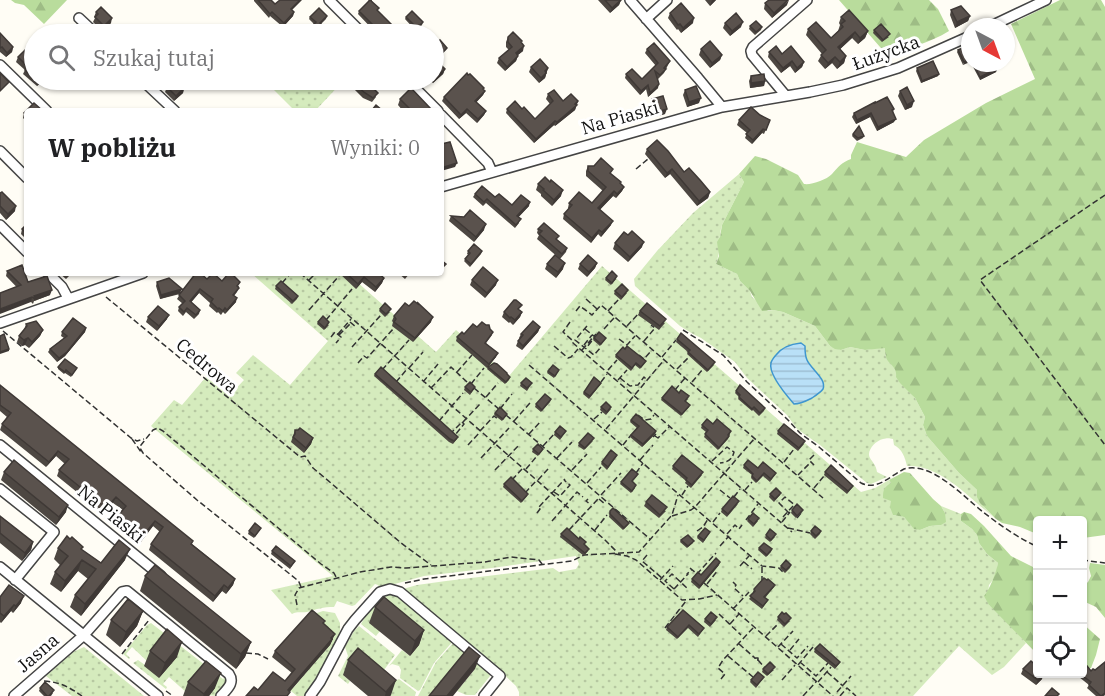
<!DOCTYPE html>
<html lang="pl">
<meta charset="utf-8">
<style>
body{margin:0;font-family:"IBM Plex Serif",serif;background:#f2f2f2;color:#202124}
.controls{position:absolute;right:18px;bottom:18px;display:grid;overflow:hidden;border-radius:6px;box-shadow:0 2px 4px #0004}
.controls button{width:54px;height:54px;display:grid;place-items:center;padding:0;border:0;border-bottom:2px solid #e0e0e0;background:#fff;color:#202124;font:30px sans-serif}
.compass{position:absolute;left:961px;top:18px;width:54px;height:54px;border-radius:50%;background:#fff;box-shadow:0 2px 4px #0004;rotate:139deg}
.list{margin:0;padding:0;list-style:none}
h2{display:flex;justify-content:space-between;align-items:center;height:78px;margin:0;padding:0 24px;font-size:26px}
h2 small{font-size:20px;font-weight:400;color:#757577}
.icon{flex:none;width:33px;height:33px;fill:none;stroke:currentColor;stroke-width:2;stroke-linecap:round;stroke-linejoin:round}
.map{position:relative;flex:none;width:1105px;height:696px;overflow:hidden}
.search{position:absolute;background:#fff;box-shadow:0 2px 4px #0004;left:24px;top:24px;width:420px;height:66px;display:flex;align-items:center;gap:15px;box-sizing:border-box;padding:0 21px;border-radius:33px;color:#757577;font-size:22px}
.panel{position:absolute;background:#fff;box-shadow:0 2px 4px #0004;left:24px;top:108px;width:420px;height:168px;border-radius:6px}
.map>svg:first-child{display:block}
.grass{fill:url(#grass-dots)}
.forest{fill:url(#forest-firs)}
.water{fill:url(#water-rules);stroke:#3f96cf;stroke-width:1.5}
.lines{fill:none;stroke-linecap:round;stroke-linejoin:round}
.minor-casing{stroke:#444;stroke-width:12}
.path{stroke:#333;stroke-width:1.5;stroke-dasharray:6 3;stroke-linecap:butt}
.minor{stroke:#fff;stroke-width:9}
.wall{fill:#4d4742}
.shaded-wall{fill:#3f3936}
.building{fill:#5a524d;stroke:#3f3936;stroke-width:1.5}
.labels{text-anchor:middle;stroke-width:6;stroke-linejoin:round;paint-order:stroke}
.street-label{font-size:18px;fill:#111;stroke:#fff}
</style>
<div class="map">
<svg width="1105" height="696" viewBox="0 0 1105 696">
<defs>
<pattern id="grass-dots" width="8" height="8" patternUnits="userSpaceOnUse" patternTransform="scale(1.5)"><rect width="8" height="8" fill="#d5ebbd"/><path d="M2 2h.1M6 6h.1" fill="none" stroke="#b6c8a1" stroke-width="1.8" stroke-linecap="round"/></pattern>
<pattern id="forest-firs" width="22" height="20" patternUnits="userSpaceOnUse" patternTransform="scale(1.5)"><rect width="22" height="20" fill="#b9dc9c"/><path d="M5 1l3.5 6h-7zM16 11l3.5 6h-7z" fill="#9ebc85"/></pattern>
<pattern id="water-rules" width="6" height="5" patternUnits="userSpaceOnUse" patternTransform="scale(1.5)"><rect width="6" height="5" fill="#b9e0f7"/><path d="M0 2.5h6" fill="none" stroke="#9ebfd3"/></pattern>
</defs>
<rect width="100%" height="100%" fill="#fffdf5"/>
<path class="grass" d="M 281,80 L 344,80 L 315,111 L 295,111 L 273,89 Z
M 739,174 L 744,182 L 722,225 C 718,238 721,251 716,264 L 737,274 L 740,281 L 750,291 L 752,297 L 768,311 L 773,310 L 783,312 L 815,326 L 830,346 L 841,350 L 850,347 L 865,350 L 885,347 L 885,355 L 888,360 L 894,367 L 908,390 L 915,398 L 925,417 L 923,425 L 927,436 L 959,473 L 977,490 C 978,503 986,510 996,519 C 971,500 941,464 907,466 C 905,457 902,449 894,445 L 893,439 C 889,438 887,438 883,439 C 875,441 866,451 870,458 C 873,463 876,465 877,472 L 887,477 L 871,484 L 867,483 L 820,445 L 797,429 L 787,415 L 747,378 L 735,362 L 701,338 L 693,334 L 680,326 L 635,286 L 634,279 L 657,251 L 693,213 Z
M 602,266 L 861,492 L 875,488 L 889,480 L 891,483 L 893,515 L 904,517 L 914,528 L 920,530 L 930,526 L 941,525 L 945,513 L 941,506 L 961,514 L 961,521 L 972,529 L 977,535 L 979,543 L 987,554 L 998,563 L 996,576 L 989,585 L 988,592 L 989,605 L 1009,624 L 1026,643 L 1004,667 L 992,675 L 959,646 L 913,696 L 519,696 L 519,692 L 516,686 L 496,667 L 403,589 L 417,585 L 446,581 L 553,568 L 559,572 L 576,569 L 579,564 L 576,556 L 492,568 L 424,576 L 380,588 L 378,585 L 375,584 L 355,605 L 352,606 L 337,601 L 334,607 C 323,607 317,609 307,612 C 301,613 298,611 292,614 L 271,590 L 333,576 L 151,426 L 174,400 L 182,405 L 206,377 L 229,396 L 244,380 L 236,373 L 253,355 L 290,385 L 328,341 L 251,273 L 347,273 L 436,352 L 456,330 L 509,376 Z
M 395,592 L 454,640 L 434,663 L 420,690 L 418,691 L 400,678 L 401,670 L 399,666 L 392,664 L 389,666 L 402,650 L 410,656 L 418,645 L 369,622 L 380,631 L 376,636 L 361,624 C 368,612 380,594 394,594 Z
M 323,611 L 335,613 L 340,623 L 340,631 L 338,639 L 306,696 L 297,696 L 286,687 L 294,687 L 318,658 L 311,615 Z
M 151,623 L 223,679 L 226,676 L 228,679 L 226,685 L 216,696 L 187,693 L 169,677 L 163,684 L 167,687 L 166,689 L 133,663 L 138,660 L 145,665 L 148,662 L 132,647 L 126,654 L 130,658 L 129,659 L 123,654 L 147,625 Z
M 359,626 L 395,655 L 384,670 L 395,681 L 399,679 L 416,692 L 415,696 L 390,696 L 343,675 L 350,681 L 348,684 L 338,676 L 348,656 L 345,647 L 354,631 Z
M 455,641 L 489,672 L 490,676 L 475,695 L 466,695 L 457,691 L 475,669 L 435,696 L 418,696 L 436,662 Z
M 84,647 L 144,696 L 72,696 L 46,676 L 73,652 Z"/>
<path class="forest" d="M 11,0 L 67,0 L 44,24 L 24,5 L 15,3 Z
M 839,0 L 929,0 L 938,9 L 949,31 C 930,43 908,48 887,55 Z
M 1060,0 L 1101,0 L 1105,7 L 1105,535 L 1083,538 L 1082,520 L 1038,520 L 1037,534 L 1020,527 L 1002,523 L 996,519 L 980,503 L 977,497 L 977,490 L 959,473 L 927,436 L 923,425 L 925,417 L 915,398 L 900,383 L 896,377 C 897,369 893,367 888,361 C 885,357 885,352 885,348 L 865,350 L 850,347 L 841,350 L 835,349 L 830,346 L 815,326 L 783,312 L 773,310 L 762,311 L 750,291 L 740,281 L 737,274 L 716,264 L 719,256 L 717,242 L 720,237 L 722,225 L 744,182 L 739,174 L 755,156 L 766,159 L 798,175 L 804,184 C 812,185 826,180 832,174 C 838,167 842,162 851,159 L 851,155 L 857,142 L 906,157 L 924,140 L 986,103 L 1035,79 L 1011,24 Z
M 904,472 L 910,473 L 933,499 L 941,506 L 945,513 L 946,522 L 941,525 L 930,526 L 920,530 L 914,529 L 904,517 L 893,515 L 890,507 L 891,501 L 883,498 C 883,490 884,487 891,483 L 889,480 Z
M 964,512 L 971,514 L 984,526 L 1011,556 L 1037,569 L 1037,654 L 989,605 L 984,596 C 990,589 996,573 998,563 L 987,554 L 979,543 L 977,535 L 972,529 L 961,521 L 961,514 Z
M 1090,563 L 1105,565 L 1105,618 L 1096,607 L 1083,601 L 1083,586 L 1088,582 L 1091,576 L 1089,568 Z
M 1082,623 L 1100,639 L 1096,655 L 1091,668 L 1085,668 L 1083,671 Z"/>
<path class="water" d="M 801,343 L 805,346 C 805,351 805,356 807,360 C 810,368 827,379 823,389 C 821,392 815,396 812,398 C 806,401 801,404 794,404 C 787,396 768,374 771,363 C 771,361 775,356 776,355 C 782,347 791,344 801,343 Z"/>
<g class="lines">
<g class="minor-casing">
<path id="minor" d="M 329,0 L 363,34
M 630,0 L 698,78 L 722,107
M 79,18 L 96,34
M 646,19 L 667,0
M 989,27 L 1046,0
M 0,65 L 47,111
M 142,80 L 175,111
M 407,80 L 438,111
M 786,96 L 752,55 L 751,51 L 753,47 L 807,0
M 441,115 L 488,163 L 492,172
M 0,151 L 27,178
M 441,187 L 722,107 L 810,92 L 843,85 L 898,68 L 970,36
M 0,225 L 27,252
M 48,273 L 62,287 L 68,298
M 0,323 L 143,273
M 0,445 L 161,576
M 0,489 L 54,532 L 15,580
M 0,567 L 158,696
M 14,696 L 84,635 L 122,592 L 127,591 L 229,674 C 235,683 227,689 221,696
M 310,696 L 320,682 L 348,629 L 355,620 L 380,592 L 390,589 L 400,592 L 500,676 L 484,696"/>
</g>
<path class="path" d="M 972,27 L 981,23
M 636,169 L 648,159
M 1105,195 L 980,280 L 1105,445
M 300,273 L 605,540 L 616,551 L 616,553
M 309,280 L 316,273
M 282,283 L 291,273
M 106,297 L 294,452 L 300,457 L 305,456 L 313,468 L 325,478 L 401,543 L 431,565
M 586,299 L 597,309
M 309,310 L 339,276
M 576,311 L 580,306 L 592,315 L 601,305 L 823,498
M 608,311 L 619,299
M 326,320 L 352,289
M 350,322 L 356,327
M 570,322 L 563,332 L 573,341 L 573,343 L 792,532
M 587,326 L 575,340 L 594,355 L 601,347
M 627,326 L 640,312
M 585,329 L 595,337 L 587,347
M 604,329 L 614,318
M 683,330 L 723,355 L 747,382 L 787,419 L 800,433 L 819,447 L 861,483 C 877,491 890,476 904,469 C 931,461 963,496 983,512 C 1000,525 1018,538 1038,547
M 3,331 L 131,438 L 137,441 L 144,439
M 338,334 L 351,319
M 339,335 L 351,323
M 331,337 L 335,332 L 341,337 L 336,343
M 619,339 L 627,345 L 635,336
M 644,341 L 655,328 L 651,325
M 584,345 L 592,335
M 554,346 L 568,358 L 571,357 L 578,349
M 352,347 L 381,315
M 582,350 L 596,334
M 639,355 L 644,359 L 652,350
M 662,357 L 676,340
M 358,363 L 364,356 L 367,358 L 394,328
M 529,365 L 762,566 L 779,568 L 784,573
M 409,368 L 423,352
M 677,369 L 689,357
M 382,370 L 409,340
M 608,370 L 617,360
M 457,372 L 472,355
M 620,378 L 630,386 L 638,385 L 644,377 L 647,380
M 618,380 L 627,370
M 396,382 L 408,368
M 423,382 L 438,364
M 601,382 L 607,374
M 692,382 L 703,369
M 471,384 L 484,368
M 431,388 L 451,367 L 468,383
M 474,388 L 500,410
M 675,390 L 685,378
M 486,397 L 498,383
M 500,409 L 512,394
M 506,415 L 650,539
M 638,415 L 645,420 L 651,419 L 654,415
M 594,419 L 602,412
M 439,421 L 463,393
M 514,421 L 530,403
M 462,422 L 464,424 L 455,435 L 452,432 Z
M 463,422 L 480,404
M 606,429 L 664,360
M 480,431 L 494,416 L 498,419
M 529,434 L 541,421
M 655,436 L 658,438 L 669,427
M 653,437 L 656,434
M 132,439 L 141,452
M 468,445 L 480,432
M 623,445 L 631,435
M 543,446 L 556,432
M 814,455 L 809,460 L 814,465
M 481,458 L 509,428
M 557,458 L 572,442
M 640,460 L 653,445
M 712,461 L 727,447 L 734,452 C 732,460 728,462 720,463
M 784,462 L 794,449
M 526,469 L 537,456
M 495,470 L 520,444
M 572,470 L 587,454
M 636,473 L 643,463
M 798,475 L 811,462
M 512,480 L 522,469
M 538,480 L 548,469
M 587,483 L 601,467
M 814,488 L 824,476
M 720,490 L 730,498
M 745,490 L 752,482
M 554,492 L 560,496 L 570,485 L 564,480
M 525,493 L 536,481
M 601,495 L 621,473
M 682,495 L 688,486
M 734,497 L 740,489
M 588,499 L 586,501 L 591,505
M 599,499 L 605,504
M 537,513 L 540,509 L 538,508 L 565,479
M 789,513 L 779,503 L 785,497 L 796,506
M 672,516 L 691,510 L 695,507 L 754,439
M 783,517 L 794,505
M 797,518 L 802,512
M 746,520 L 758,504
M 552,521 L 577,492 L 583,497
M 713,522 L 720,513
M 782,522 L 790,512
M 788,528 L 810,533
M 569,530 L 599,498
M 595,530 L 607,515
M 697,531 L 703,527 L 708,519
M 727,534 L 735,525 L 739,529 L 742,525
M 720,546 L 729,536
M 615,554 L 627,556 L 636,560 L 682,600 L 699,599 L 717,595
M 647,555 L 642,561 L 662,578
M 1082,560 L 1105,563
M 744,562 L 752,569
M 740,566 L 749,556
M 762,567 L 762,580
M 690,568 L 697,574 L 716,553
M 660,580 L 673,566
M 733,582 L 736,585 L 734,588 L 743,596
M 405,583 L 424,579 L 572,561 L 584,555 L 639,552 L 672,515 L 678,495
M 704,583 L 833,696
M 707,584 L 718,570
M 301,587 L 299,582 L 296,579 L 197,500 L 143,453 L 140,448 L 141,445 L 153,430 L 158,428 L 163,431 L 321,564 L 334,573 L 337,579
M 674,589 L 665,581 L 672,574 L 688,589
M 674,589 L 688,574 L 687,574 L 692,569
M 297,605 L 295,595 L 299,588 L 360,572 L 391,567 L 406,568 L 485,562 L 511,557 L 539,560 L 542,564
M 733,609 L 749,592
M 719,614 L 741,635
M 730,624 L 739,614
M 665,628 L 686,601
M 766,636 L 779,623
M 739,644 L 755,658
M 781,644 L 797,658 L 808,646
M 778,647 L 793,631
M 790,650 L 799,639
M 246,653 L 258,654 L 268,659
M 122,654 L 149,620
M 728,656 L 753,677
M 755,658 L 758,658 L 758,660 L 755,660 Z
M 758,660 L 765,668
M 800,662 L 816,676 L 828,663
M 798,665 L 813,647
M 827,672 L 843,686
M 721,679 L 725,674 L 718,668 L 723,660 L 754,627
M 782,680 L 795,665
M 44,681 C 60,682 69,687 82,696
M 818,682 L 831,667
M 166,691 L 173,696
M 837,692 L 851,676
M 803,696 L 816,682
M 840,696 L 847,688 L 856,696"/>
<use href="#minor" class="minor"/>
</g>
<path class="wall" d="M 254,0 L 271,0 L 275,4 L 292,11 L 294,12 L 293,16 L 283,27 L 270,16 L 269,18 L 254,1 Z
M 368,0 L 372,0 L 372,1 L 378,11 L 401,34 L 377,34 L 358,14 L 359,11 L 369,1 Z
M 598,0 L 621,0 L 619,5 L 610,13 Z
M 705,0 L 716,0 L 710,6 Z
M 765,3 L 787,5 L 772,18 L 764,9 Z
M 951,10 L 970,16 L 968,21 L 955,28 L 950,15 Z
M 96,12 L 111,23 L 102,31 L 93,22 L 95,18 L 94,17 Z
M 670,13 L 693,23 L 681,33 L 678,29 L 677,30 L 668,18 Z
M 327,16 L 326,19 L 321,24 L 326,29 L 323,34 L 304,34 L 314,24 L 309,19 L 310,17 Z
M 406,17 L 423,22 L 422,25 L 416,31 L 405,19 Z
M 841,17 L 868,31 L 865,38 L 858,44 L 852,38 L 840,49 L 846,56 L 844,63 L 837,69 L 832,63 L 825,69 L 818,61 L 822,54 L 806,35 L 808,29 L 831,38 L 838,31 L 840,25 L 839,23 Z
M 725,23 L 741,27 L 730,36 L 723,28 Z
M 750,26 L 762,27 L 761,30 L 755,35 L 749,29 Z
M 874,30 L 889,37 L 882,42 L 873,33 Z
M 0,33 L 13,47 L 12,52 L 6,57 L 0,52 Z
M 508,37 L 521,42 L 523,51 L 518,55 L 516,61 L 505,71 L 497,63 L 499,58 L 509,50 L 506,47 L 506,42 Z
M 970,45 L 963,65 L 957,52 L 958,50 Z
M 434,47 L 447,48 L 446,50 L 439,57 L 434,52 Z
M 647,49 L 670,61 L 664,73 L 658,79 L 658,88 L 648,97 L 646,89 L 640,95 L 625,78 L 626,74 L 642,79 L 656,66 L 645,53 Z
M 701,49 L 722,55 L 720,60 L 710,68 L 699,55 Z
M 769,52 L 782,54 L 804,62 L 802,67 L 795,73 L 790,66 L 781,73 L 768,57 Z
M 18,57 L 30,57 L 34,63 L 34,80 L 44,80 L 37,86 L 23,74 L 25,70 L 16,62 Z
M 434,58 L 445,69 L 443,74 L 433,83 L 429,80 L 434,80 Z
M 971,63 L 994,63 L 997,69 L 996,72 L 980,80 Z
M 531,67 L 548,68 L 545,78 L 539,83 L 529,72 Z
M 917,68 L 939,74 L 938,76 L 921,83 L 916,71 Z
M 751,76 L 765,81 L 764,86 L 750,88 L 749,81 Z
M 263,80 L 281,80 L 273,89 Z
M 362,80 L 380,80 L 372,88 L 376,97 L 372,102 L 363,98 L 350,85 L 345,90 L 340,85 L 341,81 Z
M 167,87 L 184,88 L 183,93 L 174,101 L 165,92 Z
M 484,90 L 485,91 L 483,95 L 476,102 L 486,111 L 484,115 L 477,123 L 466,113 L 459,119 L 442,101 L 444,97 Z
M 685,90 L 699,103 L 687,107 L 683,95 Z
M 900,91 L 912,107 L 905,110 L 898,96 Z
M 548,94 L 563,101 L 578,101 L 575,110 L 555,126 L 554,125 L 534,143 L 506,113 L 507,109 L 522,109 L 535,119 L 550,104 L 546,99 Z
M 400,99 L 432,110 L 431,111 L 403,111 L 398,105 Z
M 652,99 L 665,114 L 654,117 L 650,104 Z
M 875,103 L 894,109 L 893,112 L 894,122 L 877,131 L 870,117 L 856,124 L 852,117 L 854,113 Z
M 27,111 L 27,122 L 23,118 L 24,113 Z
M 760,115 L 770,120 L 764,134 L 762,133 L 752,144 L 745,138 L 747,133 L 737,125 L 739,120 Z
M 853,134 L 864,136 L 863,138 L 857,141 L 852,136 Z
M 647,149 L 684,172 L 710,192 L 708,198 L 697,206 L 670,174 L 665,178 L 645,154 Z
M 588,166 L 611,174 L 624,187 L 622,191 L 616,198 L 613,196 L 600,209 L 611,225 L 601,237 L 598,234 L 591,243 L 563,219 L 564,214 L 569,209 L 568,208 L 569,203 L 592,203 L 603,191 L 586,176 L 586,171 Z
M 538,184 L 561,196 L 552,206 L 541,196 L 541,194 L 536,190 Z
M 0,193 L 15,211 L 6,220 L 0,213 Z
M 475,194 L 495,197 L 512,205 L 529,206 L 518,217 L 519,223 L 515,228 L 486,203 L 483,206 L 473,197 Z
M 451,216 L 484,230 L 474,242 L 449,221 Z
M 27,224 L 27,240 L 21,234 L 22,229 Z
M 538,229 L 567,248 L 566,252 L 560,259 L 537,239 L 539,235 L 537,233 Z
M 615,243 L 642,247 L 628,262 L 613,249 Z
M 468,251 L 482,251 L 481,254 L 470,267 L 464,261 L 469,255 L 467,254 Z
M 597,263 L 595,268 L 587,277 L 578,269 L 580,264 Z
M 547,264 L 563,269 L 556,278 L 545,269 Z
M 7,271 L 28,282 L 50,295 L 34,301 L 33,304 L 6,276 Z
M 59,273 L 72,273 L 66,279 Z
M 339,273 L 378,273 L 384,278 L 382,283 L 375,292 L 362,282 L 356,289 Z
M 398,273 L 410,273 L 405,279 Z
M 606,278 L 616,279 L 611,285 L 605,280 Z
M 207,279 L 222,281 L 239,286 L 237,292 L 234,296 L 236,302 L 225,314 L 223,312 L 221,315 L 218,312 L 217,313 L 209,306 L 210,303 L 199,293 L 191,302 L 200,310 L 199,314 L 194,319 L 186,312 L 183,316 L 178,311 L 179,307 L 183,304 L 177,299 L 180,294 L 160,299 L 156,286 L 157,282 L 181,292 Z
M 472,280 L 496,285 L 485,298 L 470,285 Z
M 276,286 L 298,296 L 297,299 L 292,304 L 275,289 Z
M 615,291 L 627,293 L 621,300 L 614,294 Z
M 380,309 L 390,312 L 385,317 L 379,311 Z
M 520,310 L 522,312 L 520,317 L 513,325 L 510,322 L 509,323 L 502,317 L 504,312 Z
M 640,311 L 665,323 L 659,330 L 638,315 Z
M 394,316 L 431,322 L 413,342 L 392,326 L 393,322 L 392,321 Z
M 148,317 L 167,319 L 157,331 L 146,322 Z
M 318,322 L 329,325 L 324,330 L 317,324 Z
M 26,324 L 43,330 L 40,336 L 29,348 L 25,345 L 22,346 L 17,342 L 19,336 L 24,330 Z
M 477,327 L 492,335 L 486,343 L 496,357 L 487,368 L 456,341 L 457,337 Z
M 540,327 L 538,332 L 522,350 L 516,346 L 518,341 L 520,339 L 519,338 L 521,334 Z
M 86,328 L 85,332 L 65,356 L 57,362 L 48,352 L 50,349 L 64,338 L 61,336 L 62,332 Z
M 594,338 L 606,338 L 600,346 L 593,340 Z
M 677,339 L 714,365 L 707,372 L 687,354 L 688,352 L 676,342 Z
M 625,349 L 646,361 L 640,369 L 635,365 L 631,371 L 615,357 L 616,355 Z
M 58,367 L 77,368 L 71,377 L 65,373 L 64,374 L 58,369 Z
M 488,367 L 507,374 L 510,377 L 509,380 L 505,384 L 487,369 Z
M 559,370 L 554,378 L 547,373 L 548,371 Z
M 375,374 L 457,439 L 453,444 L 449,442 L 374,376 Z
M 521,383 L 532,383 L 527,391 L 520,386 Z
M 601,383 L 600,385 L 589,399 L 583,394 L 584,392 Z
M 0,385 L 192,544 L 235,579 L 233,585 L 226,594 L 222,591 L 213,602 L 149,550 L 151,544 L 160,532 L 153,526 L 140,543 L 115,523 L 117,517 L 123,510 L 113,503 L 104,514 L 57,476 L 59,470 L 65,464 L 56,456 L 46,467 L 0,430 L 2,424 L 7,417 L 0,411 Z
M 465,387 L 474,389 L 470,395 L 464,390 Z
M 736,391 L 765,408 L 764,411 L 759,416 L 753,410 L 752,411 L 738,399 L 739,397 L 735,393 Z
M 662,398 L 688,399 L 686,401 L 689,407 L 681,416 L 661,400 Z
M 551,399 L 550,402 L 541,412 L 535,407 L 536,404 Z
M 601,407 L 611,409 L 606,415 L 600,410 Z
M 495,413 L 507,414 L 506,416 L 502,421 L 494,415 Z
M 631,420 L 656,431 L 655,434 L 642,447 L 630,437 L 631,435 L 637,428 L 630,422 Z
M 713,424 L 730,434 L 728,439 L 718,450 L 704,437 L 706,432 L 701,428 L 702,425 Z
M 295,430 L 313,438 L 311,444 L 304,453 L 291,442 Z
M 566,431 L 560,440 L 554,435 L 555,432 Z
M 778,431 L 804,444 L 798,451 L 777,434 Z
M 593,441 L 584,450 L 578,446 L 579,443 Z
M 533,449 L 543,449 L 538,456 L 532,452 Z
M 617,455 L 607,470 L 601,464 L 602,462 Z
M 744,465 L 758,468 L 776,473 L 770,482 L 763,476 L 756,483 L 751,478 L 752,475 L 743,468 Z
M 673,466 L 702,475 L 691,488 L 685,483 L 686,481 L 672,469 Z
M 4,472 L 66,512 L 56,525 L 1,480 Z
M 825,472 L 853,486 L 852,488 L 847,494 L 824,475 Z
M 637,476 L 632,482 L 635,488 L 631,493 L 620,484 L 621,482 Z
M 504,484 L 527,496 L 521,503 L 503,487 Z
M 770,494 L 780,495 L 774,502 L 769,497 Z
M 646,502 L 666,511 L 659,518 L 644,506 Z
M 738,504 L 727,517 L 721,512 L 722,509 Z
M 792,510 L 803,510 L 802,512 L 796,518 L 791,513 Z
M 610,511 L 629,523 L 628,525 L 623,530 L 609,517 Z
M 0,516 L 33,542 L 31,550 L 22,561 L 0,543 Z
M 748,519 L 758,521 L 753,527 L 747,521 Z
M 261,528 L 254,538 L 248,534 L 249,531 Z
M 811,531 L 821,531 L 820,534 L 815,539 L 810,534 Z
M 710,532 L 703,543 L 697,538 L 698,536 Z
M 561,534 L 588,551 L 584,556 L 560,537 Z
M 766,535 L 775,537 L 770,542 L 765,538 Z
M 681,540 L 693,543 L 687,548 L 680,542 Z
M 58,548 L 82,550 L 101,563 L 125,560 L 81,616 L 70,607 L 75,595 L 88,579 L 78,571 L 61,592 L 50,584 L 55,572 L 60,565 L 54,559 Z
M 759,548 L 772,549 L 771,552 L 766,557 L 758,550 Z
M 272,551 L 295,561 L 294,563 L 290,569 L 271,554 Z
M 719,565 L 699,589 L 691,582 L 692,579 Z
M 791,565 L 790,568 L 785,573 L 780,568 L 781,566 Z
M 145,576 L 251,642 L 245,657 L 236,669 L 140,591 Z
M 774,587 L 765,598 L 768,600 L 762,609 L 749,599 L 754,593 L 753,592 L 754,589 Z
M 0,597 L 21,603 L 13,613 L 11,611 L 1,623 L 0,622 Z
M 375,607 L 424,630 L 419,645 L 410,656 L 369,623 Z
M 683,610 L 704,628 L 698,637 L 688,628 L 677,639 L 666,630 L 667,627 Z
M 143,611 L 137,626 L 120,647 L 106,635 L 111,620 Z
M 778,617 L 790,621 L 784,627 L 777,620 Z
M 705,619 L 716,620 L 710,627 L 704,622 Z
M 324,624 L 333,639 L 330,645 L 290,691 L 258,690 L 285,681 L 292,673 L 272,657 L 275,651 Z
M 815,649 L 840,662 L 839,664 L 835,669 L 814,652 Z
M 150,651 L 177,657 L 159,678 L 144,666 Z
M 348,660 L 391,695 L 390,696 L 368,696 L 343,675 Z
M 1105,662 L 1105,695 L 1104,696 L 1096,696 L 1087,688 L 1089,685 L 1079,677 L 1080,674 L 1095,670 Z
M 763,669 L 774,670 L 767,676 L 762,672 Z
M 1023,669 L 1042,679 L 1036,685 L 1021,674 Z
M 764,677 L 756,688 L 750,682 L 751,680 Z
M 188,682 L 215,688 L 209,696 L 183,696 Z
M 40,688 L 53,693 L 51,696 L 44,696 L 39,691 Z"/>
<path class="shaded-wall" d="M 300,0 L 302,0 L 289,13 L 291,9 Z
M 621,0 L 619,5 L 610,13 L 612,8 Z
M 712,0 L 716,0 L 710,6 Z
M 789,0 L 787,5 L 772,18 L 774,13 Z
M 294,12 L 293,16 L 283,27 L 284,23 Z
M 970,16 L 968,21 L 955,28 L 957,22 Z
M 112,18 L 111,23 L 102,31 L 104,26 Z
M 694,18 L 693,23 L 681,33 L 683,28 Z
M 743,22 L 741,27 L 730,36 L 732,31 Z
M 868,31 L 865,38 L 858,44 L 860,38 Z
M 855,32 L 852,38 L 836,53 L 838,47 Z
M 524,46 L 523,51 L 514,58 L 516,53 Z
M 13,47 L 12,52 L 6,57 L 7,53 Z
M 722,55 L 720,60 L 710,68 L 712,63 Z
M 518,56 L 516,61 L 505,71 L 507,67 Z
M 846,56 L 844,63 L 837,69 L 840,62 Z
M 835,57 L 832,63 L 825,69 L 828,63 Z
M 970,60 L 970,62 L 963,65 L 964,62 Z
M 792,61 L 790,66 L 781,73 L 783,68 Z
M 804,62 L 802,67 L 795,73 L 797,68 Z
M 548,68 L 545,78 L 539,83 L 545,71 Z
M 445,69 L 443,74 L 433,83 L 435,78 Z
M 997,69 L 996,72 L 980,80 L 980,77 Z
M 939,74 L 938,76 L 921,83 L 922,81 Z
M 41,80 L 44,80 L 37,86 L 39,82 Z
M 377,80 L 380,80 L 369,91 L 371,86 Z
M 765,81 L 764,86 L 750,88 L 751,83 Z
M 659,84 L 658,88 L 648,97 L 650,93 Z
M 648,85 L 646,89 L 640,95 L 641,91 Z
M 184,88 L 183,93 L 174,101 L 176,96 Z
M 485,91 L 483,95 L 474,105 L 475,101 Z
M 701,98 L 699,103 L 687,107 L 689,102 Z
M 578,101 L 575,110 L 555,126 L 557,122 Z
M 914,101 L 912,107 L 905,110 L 907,105 Z
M 467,109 L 466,113 L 459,119 L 461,115 Z
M 667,109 L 665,114 L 654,117 L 656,112 Z
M 486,111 L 484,115 L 477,123 L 478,119 Z
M 871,113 L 870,117 L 856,124 L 857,120 Z
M 896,119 L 894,122 L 877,131 L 878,127 Z
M 555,121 L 554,125 L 534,143 L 536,139 Z
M 763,129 L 762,133 L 752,144 L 753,140 Z
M 457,163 L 455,167 L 441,171 L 441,168 Z
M 672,169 L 670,174 L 665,178 L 667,173 Z
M 624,187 L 622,191 L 616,198 L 617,194 Z
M 563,190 L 561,196 L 552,206 L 554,200 Z
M 614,191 L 613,196 L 597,213 L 598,208 Z
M 710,192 L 708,198 L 697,206 L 699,201 Z
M 530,202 L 529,206 L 516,220 L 517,216 Z
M 16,206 L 15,211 L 6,220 L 8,214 Z
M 613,221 L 611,225 L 601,237 L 602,232 Z
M 486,224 L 484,230 L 474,242 L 476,237 Z
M 599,230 L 598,234 L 591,243 L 592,238 Z
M 644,242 L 642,247 L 628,262 L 630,257 Z
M 565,263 L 563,269 L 556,278 L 558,272 Z
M 597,263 L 595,268 L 587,277 L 589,272 Z
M 364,277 L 362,282 L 356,289 L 358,284 Z
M 384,278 L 382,283 L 375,292 L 376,287 Z
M 498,280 L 496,285 L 485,298 L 487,293 Z
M 182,289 L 180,293 L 160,299 L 161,295 Z
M 200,289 L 199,293 L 189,305 L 190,301 Z
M 52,290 L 50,295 L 34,301 L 34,296 Z
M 32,297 L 31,302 L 0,314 L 0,309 Z
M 237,298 L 236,302 L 225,314 L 227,310 Z
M 522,312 L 520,317 L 513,325 L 515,320 Z
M 169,315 L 167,319 L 157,331 L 159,326 Z
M 433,317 L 431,322 L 413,342 L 415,338 Z
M 540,327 L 538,332 L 522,350 L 523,346 Z
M 86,328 L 85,332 L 65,356 L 57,362 L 59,358 Z
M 43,330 L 40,336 L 29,348 L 32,342 Z
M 28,338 L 25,345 L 22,346 L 24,340 Z
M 9,349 L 9,351 L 0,354 L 0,352 Z
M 498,353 L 496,357 L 487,368 L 489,364 Z
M 656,431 L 655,434 L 642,447 L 643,444 Z
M 313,438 L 311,444 L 304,453 L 306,448 Z
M 58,451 L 56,456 L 46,467 L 49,462 Z
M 116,497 L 113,503 L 104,514 L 106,508 Z
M 68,505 L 66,512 L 56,525 L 59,517 Z
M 155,521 L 153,526 L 140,543 L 142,537 Z
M 33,542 L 31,550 L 22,561 L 25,553 Z
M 130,549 L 125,560 L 81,616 L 85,604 Z
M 82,560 L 78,571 L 61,592 L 65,581 Z
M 720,562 L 719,565 L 699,589 L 700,586 Z
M 235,579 L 233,585 L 226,594 L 228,588 Z
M 224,585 L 222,591 L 213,602 L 215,596 Z
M 24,596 L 21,603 L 13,613 L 16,606 Z
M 14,605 L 11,611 L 1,623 L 4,616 Z
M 143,611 L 137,626 L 120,647 L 126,632 Z
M 424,630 L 419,645 L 410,656 L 415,641 Z
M 335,634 L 330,645 L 286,696 L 288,690 Z
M 182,642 L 177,657 L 159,678 L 165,663 Z
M 251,642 L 245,657 L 236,669 L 241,654 Z
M 480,656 L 475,669 L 453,696 L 447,696 Z
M 221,673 L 215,688 L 209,696 L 203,696 Z
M 1044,674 L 1042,679 L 1036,685 L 1038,680 Z
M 396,680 L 391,695 L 390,696 L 385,696 L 386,692 Z"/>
<path class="building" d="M 258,0 L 271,0 L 275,4 L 280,0 L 300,0 L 291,9 L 294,12 L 284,23 L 272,12 L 270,14 Z
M 370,0 L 379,8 L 377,10 L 401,34 L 382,34 L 359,11 Z
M 605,0 L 621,0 L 612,8 Z
M 769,0 L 788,0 L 774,13 L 765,3 Z
M 681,3 L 694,18 L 683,28 L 680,24 L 678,25 L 670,13 Z
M 961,6 L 970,16 L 957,22 L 951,10 Z
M 101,7 L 112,18 L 104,26 L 95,17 L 98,14 L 96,12 Z
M 319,8 L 327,16 L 320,23 L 326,29 L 321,34 L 304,34 L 316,22 L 310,17 Z
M 849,10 L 868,31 L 860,38 L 855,32 L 838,47 L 846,56 L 840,62 L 835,57 L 828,63 L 821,55 L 826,50 L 808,29 L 816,22 L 831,38 L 843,27 L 841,24 L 845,21 L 841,17 Z
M 412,11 L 423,22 L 417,28 L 406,17 Z
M 736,13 L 743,22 L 732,31 L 725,23 Z
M 756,21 L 762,27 L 756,32 L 750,26 Z
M 881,24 L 890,34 L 883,40 L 874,30 Z
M 288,31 L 292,34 L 284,34 Z
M 513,32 L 522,41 L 521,42 L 524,46 L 516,53 L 518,56 L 507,67 L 499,58 L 512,47 L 508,42 L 508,37 Z
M 0,33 L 13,47 L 7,53 L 2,47 L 0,48 Z
M 440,40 L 447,48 L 440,55 L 434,48 L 434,47 Z
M 710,41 L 722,55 L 712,63 L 701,49 Z
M 654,43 L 670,61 L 664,68 L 666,69 L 660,75 L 655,71 L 659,84 L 650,93 L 648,85 L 641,91 L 626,74 L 632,69 L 642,79 L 658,63 L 647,49 Z
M 970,45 L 970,60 L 964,62 L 958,50 Z
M 776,46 L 782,54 L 791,46 L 804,62 L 797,68 L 792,61 L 783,68 L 769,52 Z
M 25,50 L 30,56 L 29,57 L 34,63 L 34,78 L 25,70 L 28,67 L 18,57 Z
M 434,58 L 445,69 L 435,78 L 434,77 Z
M 540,59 L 548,68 L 545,71 L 546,73 L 541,78 L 531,67 Z
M 933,61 L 939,74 L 922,81 L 917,68 Z
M 973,63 L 994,63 L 997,69 L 980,77 Z
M 0,73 L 9,82 L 0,91 Z
M 467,73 L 468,75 L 470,74 L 484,88 L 483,89 L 485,91 L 475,101 L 486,111 L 478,119 L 467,109 L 461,115 L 444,97 Z
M 764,74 L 765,81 L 751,83 L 751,76 Z
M 175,80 L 176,80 L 184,88 L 176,96 L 167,87 Z
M 267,80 L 279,80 L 274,86 Z
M 342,80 L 377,80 L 371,86 L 378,93 L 373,98 L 365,93 L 351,81 L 347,85 L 341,81 Z
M 696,86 L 701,98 L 689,102 L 685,90 Z
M 907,87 L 914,101 L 907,105 L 900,91 Z
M 411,88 L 432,110 L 430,111 L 412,111 L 400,99 Z
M 554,90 L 563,101 L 571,94 L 578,101 L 575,104 L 577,105 L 557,122 L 555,121 L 536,139 L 507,109 L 515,101 L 522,109 L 524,107 L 535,119 L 553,101 L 548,94 Z
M 663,96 L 667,109 L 656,112 L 652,99 Z
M 887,97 L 894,109 L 892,110 L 896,119 L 878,127 L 871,113 L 857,120 L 854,113 L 875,102 L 875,103 Z
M 34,103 L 43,111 L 27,111 L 27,115 L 24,113 Z
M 376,105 L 383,111 L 373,111 L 372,110 Z
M 751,107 L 760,115 L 770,120 L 766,130 L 763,129 L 753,140 L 746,134 L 750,130 L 739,120 Z
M 859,126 L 864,136 L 858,138 L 853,134 Z
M 657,140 L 668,151 L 684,172 L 689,168 L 700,180 L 710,192 L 699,201 L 672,169 L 667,173 L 647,149 Z
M 450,142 L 457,163 L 441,168 L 441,144 Z
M 601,158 L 613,169 L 610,173 L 621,182 L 620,183 L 624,187 L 617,194 L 614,191 L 598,208 L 613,221 L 602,232 L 599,230 L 592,238 L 564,214 L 572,205 L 569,203 L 579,192 L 592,203 L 606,187 L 588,171 L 588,166 L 594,166 Z
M 545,177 L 550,182 L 551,180 L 563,190 L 554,200 L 543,190 L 544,189 L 538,184 Z
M 482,186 L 495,197 L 499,194 L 512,205 L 521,195 L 530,202 L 517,216 L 521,219 L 516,225 L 487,199 L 484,202 L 475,194 Z
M 2,192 L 16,206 L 8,214 L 0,206 L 0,193 Z
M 470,210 L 486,224 L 476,237 L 451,216 L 464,217 Z
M 544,223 L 559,236 L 556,239 L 567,248 L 562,254 L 539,234 L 542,231 L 538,229 Z
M 27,224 L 27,234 L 22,229 Z
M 632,231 L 644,242 L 630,257 L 615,243 L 624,232 L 628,235 Z
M 474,244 L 482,251 L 471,264 L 465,259 L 470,253 L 468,251 Z
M 555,255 L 565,263 L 558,272 L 547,264 Z
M 588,255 L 597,263 L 589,272 L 580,264 Z
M 441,260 L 446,264 L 441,269 Z
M 22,265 L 28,282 L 47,276 L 52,290 L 34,296 L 35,299 L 32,297 L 0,309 L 0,293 L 21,285 L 7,271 Z
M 483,267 L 498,280 L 487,293 L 472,280 Z
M 612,271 L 617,276 L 612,283 L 606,278 Z
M 196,273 L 200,273 L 207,279 L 213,273 L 222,281 L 229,273 L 231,273 L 240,282 L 237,286 L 239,288 L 233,295 L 237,298 L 227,310 L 225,308 L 223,311 L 219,308 L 218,309 L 211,302 L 213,299 L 200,289 L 190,301 L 200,310 L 196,315 L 187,308 L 184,312 L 179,307 L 185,301 L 179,295 Z
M 346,273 L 378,273 L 384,278 L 376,287 L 364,277 L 358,284 Z
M 169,278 L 182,289 L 161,295 L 157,282 Z
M 281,281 L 298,296 L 293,301 L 276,286 Z
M 622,284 L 628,290 L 622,297 L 615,291 Z
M 514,300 L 516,300 L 522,305 L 518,309 L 522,312 L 515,320 L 511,317 L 510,318 L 504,312 Z
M 414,301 L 418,304 L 418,303 L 433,317 L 415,338 L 394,322 L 396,319 L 394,316 L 405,303 L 409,306 Z
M 385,303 L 391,309 L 386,314 L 380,309 Z
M 647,303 L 666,319 L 660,326 L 640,311 Z
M 158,306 L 169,315 L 159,326 L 148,317 Z
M 323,316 L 329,322 L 325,328 L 318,322 Z
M 73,318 L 86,328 L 67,352 L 59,358 L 50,349 L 67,336 L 62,332 Z
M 36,321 L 43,330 L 32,342 L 28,338 L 24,340 L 19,336 L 27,326 L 26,324 Z
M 533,321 L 540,327 L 523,346 L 518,341 L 523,335 L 521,334 Z
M 482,322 L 486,325 L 489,325 L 490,329 L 493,332 L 485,343 L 498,353 L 489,364 L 457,337 L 462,332 L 464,334 L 473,324 L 477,327 Z
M 599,332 L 606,338 L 601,344 L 594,338 Z
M 681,333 L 715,362 L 708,370 L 688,352 L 690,350 L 677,339 Z
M 4,334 L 9,349 L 0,352 L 0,336 Z
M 627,346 L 646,361 L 641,367 L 636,363 L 632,368 L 616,355 L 623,347 L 625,349 Z
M 65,359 L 77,368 L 72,375 L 66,370 L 65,372 L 58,367 Z
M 494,363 L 497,364 L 507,373 L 507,374 L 510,377 L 506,382 L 488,367 Z
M 553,365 L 559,370 L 555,376 L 548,371 Z
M 381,367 L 458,437 L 454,441 L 450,439 L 375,374 Z
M 594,377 L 601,383 L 590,396 L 584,392 Z
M 526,378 L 532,383 L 527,388 L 521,383 Z
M 470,382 L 475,387 L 471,392 L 465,387 Z
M 0,385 L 193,541 L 191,544 L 235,579 L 228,588 L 224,585 L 215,596 L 151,544 L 163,527 L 155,521 L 142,537 L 117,517 L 126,506 L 116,497 L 106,508 L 59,470 L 69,459 L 58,451 L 49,462 L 2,424 L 11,413 L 0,405 Z
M 740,385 L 765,408 L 760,413 L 754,407 L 752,409 L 739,397 L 740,395 L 736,391 Z
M 672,386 L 679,393 L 681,390 L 689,396 L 685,401 L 690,405 L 682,414 L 662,398 Z
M 545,394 L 551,399 L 542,410 L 536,404 Z
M 606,402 L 611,407 L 607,412 L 601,407 Z
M 500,407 L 507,414 L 503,419 L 495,413 Z
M 636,414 L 656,431 L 643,444 L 631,435 L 639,426 L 631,420 Z
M 707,419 L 713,424 L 717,419 L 731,431 L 728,435 L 729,436 L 719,448 L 705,434 L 708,430 L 702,425 Z
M 784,424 L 805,441 L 799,448 L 778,431 Z
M 560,426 L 566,431 L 561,437 L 555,432 Z
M 300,428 L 313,438 L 306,448 L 293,437 L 295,434 L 295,430 L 298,430 Z
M 588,433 L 594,438 L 585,448 L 579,443 Z
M 538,444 L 543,449 L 539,454 L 533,449 Z
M 611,450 L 617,455 L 608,467 L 602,462 Z
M 682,455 L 703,472 L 692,485 L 686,480 L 687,478 L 673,466 Z
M 14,460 L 68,505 L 59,517 L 4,472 Z
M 748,460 L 758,468 L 763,462 L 776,473 L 771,479 L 764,473 L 757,481 L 752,476 L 753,474 L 744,465 Z
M 831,465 L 853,486 L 848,491 L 825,472 Z
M 632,469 L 638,474 L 632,481 L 636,485 L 632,491 L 621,482 Z
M 511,477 L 528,494 L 522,501 L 504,484 Z
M 776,488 L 781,493 L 775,499 L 770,494 Z
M 652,495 L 667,507 L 660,515 L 646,502 Z
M 733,496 L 739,501 L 728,514 L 722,509 Z
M 797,504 L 803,510 L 797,516 L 792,510 Z
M 613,508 L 629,523 L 624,528 L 610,514 L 610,511 Z
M 753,513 L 759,518 L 754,524 L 748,519 Z
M 0,516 L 33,542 L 25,553 L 0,533 Z
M 255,523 L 261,528 L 255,536 L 249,531 Z
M 815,526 L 821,531 L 816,536 L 811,531 Z
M 567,528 L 579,539 L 580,537 L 586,542 L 584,544 L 589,549 L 585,553 L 561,534 Z
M 705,528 L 710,532 L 704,540 L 698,536 Z
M 770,529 L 776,534 L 771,540 L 766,535 Z
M 688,535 L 694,541 L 688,546 L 681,540 Z
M 67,536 L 70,539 L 72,537 L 83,547 L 81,549 L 101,563 L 119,540 L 130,549 L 85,604 L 75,595 L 96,569 L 82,560 L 65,581 L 55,572 L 68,556 L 58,548 Z
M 764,543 L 772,549 L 767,555 L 759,548 Z
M 276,546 L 295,561 L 291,566 L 272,551 Z
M 716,558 L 720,562 L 700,586 L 692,579 L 698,572 L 701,575 Z
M 786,560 L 791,565 L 786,570 L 781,566 Z
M 155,565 L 251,642 L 241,654 L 145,576 Z
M 764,578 L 767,580 L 768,579 L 775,585 L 764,597 L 768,600 L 763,606 L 750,596 L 755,591 L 754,589 Z
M 9,585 L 24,596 L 16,606 L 14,605 L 4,616 L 0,613 L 0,597 Z
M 384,597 L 424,630 L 415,641 L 375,607 Z
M 128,599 L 143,611 L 126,632 L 111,620 Z
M 312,610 L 325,621 L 323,623 L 335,634 L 331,638 L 332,639 L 288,690 L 290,692 L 287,696 L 246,696 L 254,687 L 258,690 L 273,672 L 285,681 L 295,669 L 275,651 Z
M 683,610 L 704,628 L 699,634 L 689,625 L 678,637 L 667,627 Z
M 711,612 L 717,617 L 711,624 L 705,619 Z
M 782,612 L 784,614 L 786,613 L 791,618 L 785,624 L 778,617 Z
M 167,629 L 182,642 L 165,663 L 150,651 Z
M 820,644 L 840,662 L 836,666 L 815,649 Z
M 469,647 L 480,656 L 447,696 L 429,696 Z
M 358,648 L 396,680 L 386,692 L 348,660 Z
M 206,661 L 221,673 L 204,694 L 188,682 Z
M 1031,661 L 1038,667 L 1038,674 L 1044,674 L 1038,680 L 1023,669 Z
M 770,662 L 775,667 L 768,674 L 763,669 Z
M 1105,662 L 1105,693 L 1101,696 L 1089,685 L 1091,682 L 1080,674 L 1083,674 L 1083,671 L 1087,666 L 1091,671 L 1093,669 L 1095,670 Z
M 758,672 L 764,677 L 757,685 L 751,680 Z
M 45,682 L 54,690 L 49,696 L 47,696 L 40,688 Z
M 1052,688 L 1059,694 L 1057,696 L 1045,696 Z"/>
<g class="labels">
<g class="street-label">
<text transform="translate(886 53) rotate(-20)" y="6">Łużycka</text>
<text transform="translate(620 118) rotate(-16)" y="6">Na Piaski</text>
<text transform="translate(207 366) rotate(40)" y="6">Cedrowa</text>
<text transform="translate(111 514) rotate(39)" y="6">Na Piaski</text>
<text transform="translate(38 653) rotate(-41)" y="6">Jasna</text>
</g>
</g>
</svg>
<div class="controls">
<button>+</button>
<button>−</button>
<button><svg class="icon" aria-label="locate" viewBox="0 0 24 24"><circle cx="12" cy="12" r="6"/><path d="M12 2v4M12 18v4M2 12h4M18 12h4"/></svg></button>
</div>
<svg class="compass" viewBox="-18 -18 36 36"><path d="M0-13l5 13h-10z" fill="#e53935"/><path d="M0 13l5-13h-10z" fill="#757577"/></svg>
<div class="search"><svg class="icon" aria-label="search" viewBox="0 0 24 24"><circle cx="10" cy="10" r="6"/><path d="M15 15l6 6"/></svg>Szukaj tutaj</div>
<section class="panel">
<h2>W pobliżu<small>Wyniki: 0</small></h2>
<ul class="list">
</ul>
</section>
</div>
